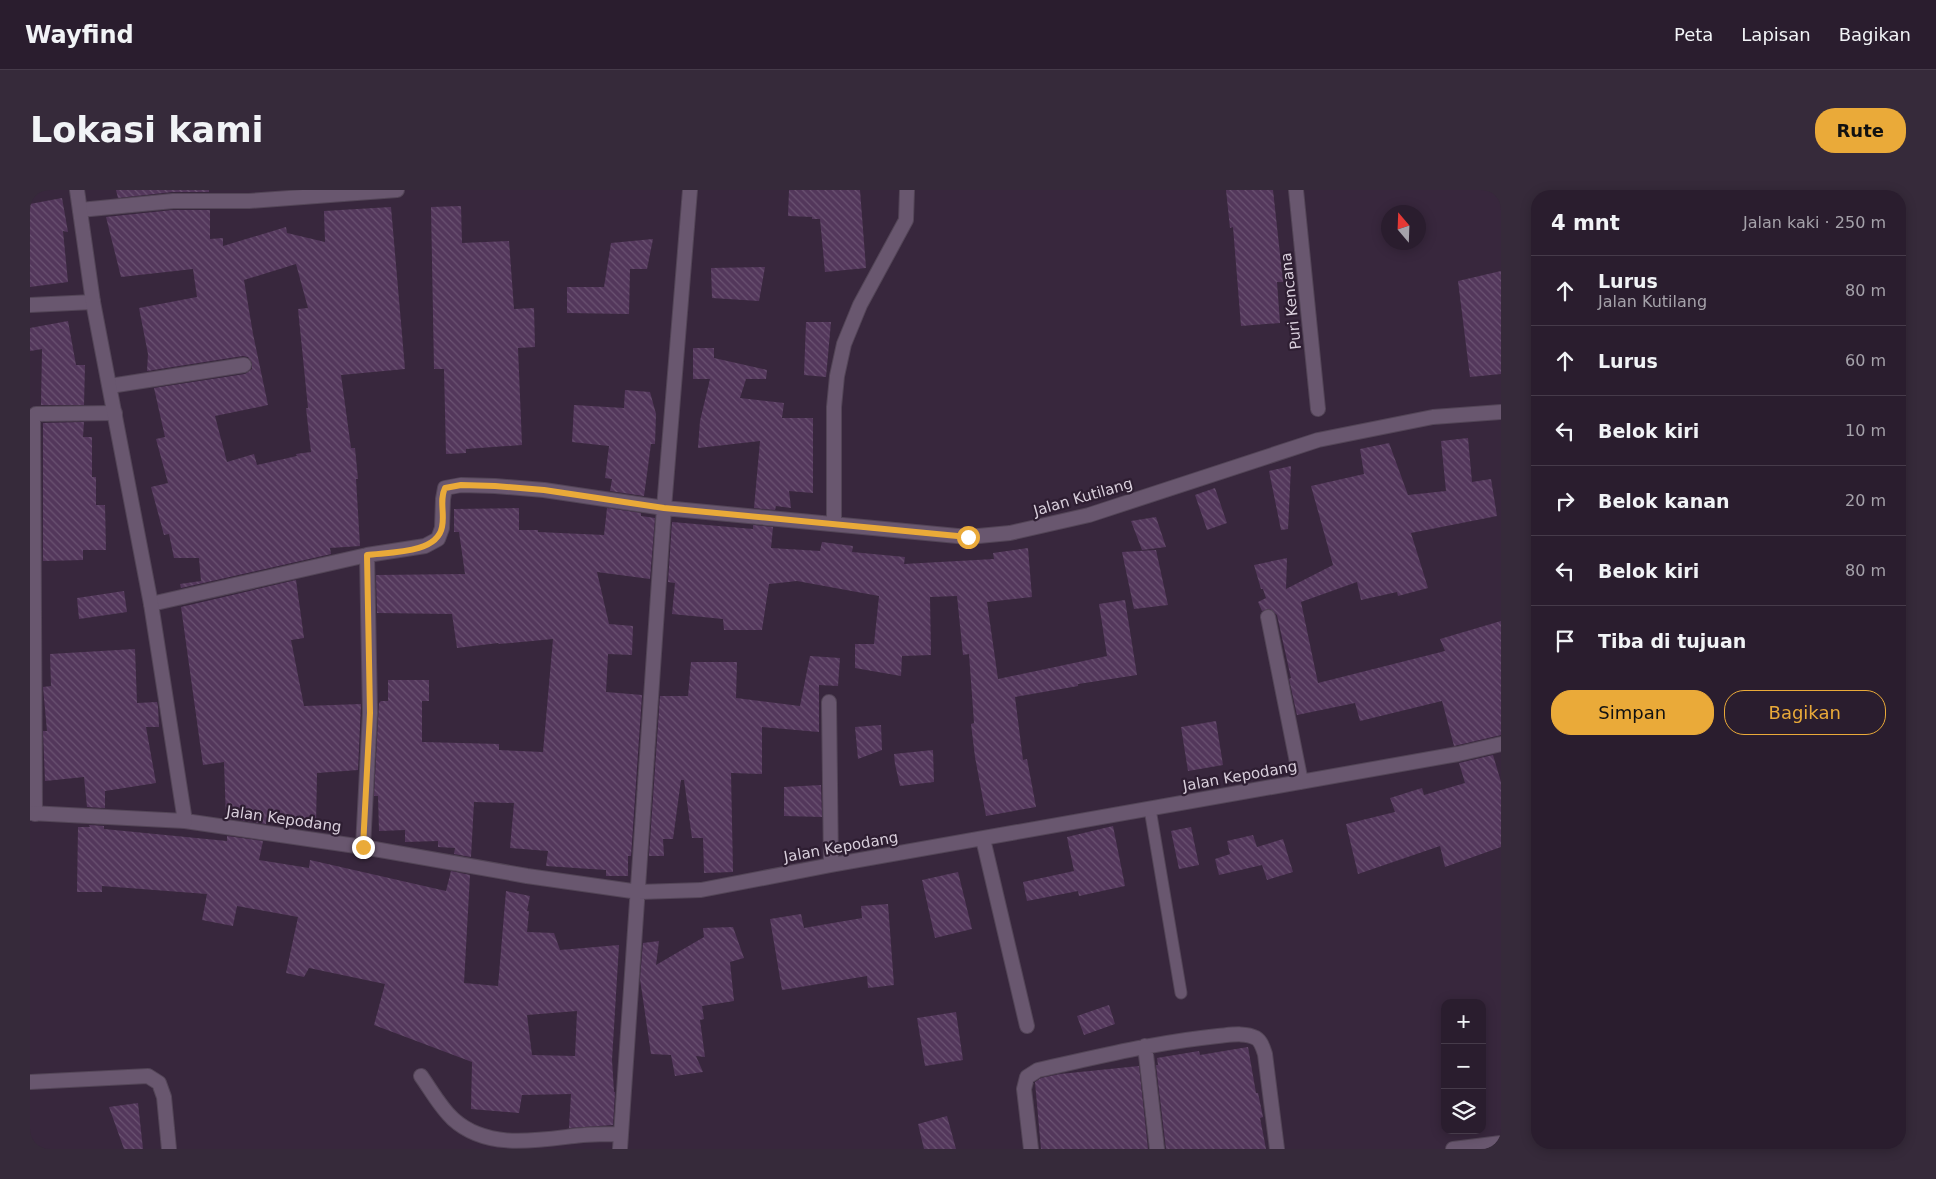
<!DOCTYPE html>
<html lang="id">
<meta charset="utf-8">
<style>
body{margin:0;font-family:"DejaVu Sans",sans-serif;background:#362a3a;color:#f1f3f6}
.controls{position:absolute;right:15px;bottom:15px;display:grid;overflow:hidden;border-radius:10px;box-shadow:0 2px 12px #0003}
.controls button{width:45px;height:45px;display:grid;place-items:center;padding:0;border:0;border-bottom:1px solid #463b4a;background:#2a1d2e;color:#f1f3f6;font:25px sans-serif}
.compass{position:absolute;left:1351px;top:15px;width:45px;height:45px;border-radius:50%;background:#2a1d2e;box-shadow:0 2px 12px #0003;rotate:341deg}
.stop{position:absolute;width:15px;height:15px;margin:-11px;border:4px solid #eaaa39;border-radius:50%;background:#fff}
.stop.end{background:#eaaa39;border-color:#fff;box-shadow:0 1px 5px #0008}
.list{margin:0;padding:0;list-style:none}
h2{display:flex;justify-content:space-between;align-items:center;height:65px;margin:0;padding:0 20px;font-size:21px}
h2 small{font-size:16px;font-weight:400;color:#a5a2aa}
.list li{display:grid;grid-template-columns:32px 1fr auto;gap:15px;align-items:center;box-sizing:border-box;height:70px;padding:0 20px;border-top:1px solid #463b4a}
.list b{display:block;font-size:19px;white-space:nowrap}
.list p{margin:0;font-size:16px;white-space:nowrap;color:#a5a2aa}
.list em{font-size:16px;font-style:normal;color:#a5a2aa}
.actions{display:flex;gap:10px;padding:15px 20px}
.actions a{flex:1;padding:11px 0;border:1px solid #eaaa39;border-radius:20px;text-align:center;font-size:18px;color:#eaaa39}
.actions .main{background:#eaaa39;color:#111}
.icon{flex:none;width:28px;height:28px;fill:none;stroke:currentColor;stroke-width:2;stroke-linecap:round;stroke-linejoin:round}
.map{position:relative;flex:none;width:1471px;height:959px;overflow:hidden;border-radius:20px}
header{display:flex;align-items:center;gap:30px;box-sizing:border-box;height:70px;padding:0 25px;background:#2a1d2e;border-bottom:1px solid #463b4a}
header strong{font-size:24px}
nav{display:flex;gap:28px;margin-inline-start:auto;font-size:18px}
.intro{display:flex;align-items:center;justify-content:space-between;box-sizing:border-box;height:120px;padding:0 30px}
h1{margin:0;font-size:35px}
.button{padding:12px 22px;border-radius:20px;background:#eaaa39;color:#111;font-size:18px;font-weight:700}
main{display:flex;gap:30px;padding:0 30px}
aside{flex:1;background:#2a1d2e;border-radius:20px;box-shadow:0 2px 12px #0003}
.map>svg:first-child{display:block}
.building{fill:url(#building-back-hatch);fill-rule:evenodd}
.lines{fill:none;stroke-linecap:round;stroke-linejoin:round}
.service-casing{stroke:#534557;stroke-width:13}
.minor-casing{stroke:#534557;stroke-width:16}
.tertiary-casing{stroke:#534557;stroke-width:16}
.service{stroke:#69576f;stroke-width:11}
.minor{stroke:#69576f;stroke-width:14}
.tertiary{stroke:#69576f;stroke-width:14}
.route{stroke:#eaaa39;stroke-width:6}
.labels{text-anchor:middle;stroke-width:4.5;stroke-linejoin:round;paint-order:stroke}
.street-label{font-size:15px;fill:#d8cedb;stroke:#2e1e32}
</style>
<header>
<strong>Wayfind</strong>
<nav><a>Peta</a><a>Lapisan</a><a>Bagikan</a></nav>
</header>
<div class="intro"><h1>Lokasi kami</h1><a class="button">Rute</a></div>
<main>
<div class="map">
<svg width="1471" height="959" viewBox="0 0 1471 959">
<defs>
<pattern id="building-back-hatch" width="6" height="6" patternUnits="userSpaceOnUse" patternTransform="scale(1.25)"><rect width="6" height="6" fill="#53375b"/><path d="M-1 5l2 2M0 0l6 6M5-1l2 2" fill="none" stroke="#6b5372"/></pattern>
</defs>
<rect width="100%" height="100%" fill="#38273d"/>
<path class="building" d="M 86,0 L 179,0 L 179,2 L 142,2 L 88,8 Z
M 759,0 L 830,0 L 836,78 L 795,82 L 790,29 L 782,29 L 782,27 L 758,26 Z
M 1196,0 L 1243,0 L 1253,92 L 1247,92 L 1250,133 L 1211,136 L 1203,37 L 1200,38 Z
M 32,8 L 38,42 L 33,41 L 38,92 L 0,97 L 0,14 Z
M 431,16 L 432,53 L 479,51 L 484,119 L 504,118 L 505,157 L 488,158 L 492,255 L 436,259 L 436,263 L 416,264 L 414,179 L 404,179 L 401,17 Z
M 361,17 L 375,179 L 311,185 L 321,258 L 325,258 L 328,289 L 326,289 L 330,356 L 300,358 L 301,364 L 151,398 L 150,394 L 171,391 L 169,368 L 144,368 L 139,344 L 134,345 L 121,297 L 138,293 L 126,249 L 135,247 L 124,198 L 215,184 L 222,179 L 222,173 L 218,167 L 213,166 L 117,181 L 118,164 L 109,118 L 167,107 L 163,79 L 91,87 L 76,27 L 143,20 L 180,20 L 180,49 L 193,48 L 193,56 L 256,37 L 257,43 L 295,52 L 294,21 ZM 266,74 L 278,118 L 268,119 L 278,218 L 276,218 L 281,262 L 266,264 L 267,266 L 227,275 L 224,264 L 197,272 L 185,226 L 238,215 L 223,144 L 214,90 Z
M 623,49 L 617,79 L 600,79 L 599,124 L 537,123 L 537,97 L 574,97 L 581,53 Z
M 735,77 L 729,111 L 682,108 L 681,78 Z
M 1471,81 L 1471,184 L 1440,187 L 1428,91 Z
M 38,131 L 46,175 L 55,175 L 54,215 L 11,215 L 12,159 L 0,161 L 0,138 Z
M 776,132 L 801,132 L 796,187 L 774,185 Z
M 663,158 L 684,158 L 684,168 L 737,180 L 736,189 L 716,189 L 710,208 L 754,213 L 752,228 L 783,228 L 783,303 L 759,301 L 761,318 L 746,316 L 745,320 L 724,318 L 730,251 L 668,258 L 670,231 L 680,189 L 663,189 Z
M 595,200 L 620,202 L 626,224 L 625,254 L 621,254 L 614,306 L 580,301 L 582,289 L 575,288 L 579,256 L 542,252 L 544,215 L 594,218 Z
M 54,232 L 53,247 L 62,247 L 62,287 L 66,287 L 66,315 L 75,315 L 76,360 L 53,360 L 53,370 L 13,371 L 13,233 Z
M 1438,248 L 1442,292 L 1461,289 L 1467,326 L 1381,343 L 1398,398 L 1368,406 L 1367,402 L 1331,410 L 1327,392 L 1271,412 L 1288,493 L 1415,461 L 1410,449 L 1471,431 L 1471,545 L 1424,556 L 1412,511 L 1330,531 L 1325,513 L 1267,525 L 1259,489 L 1261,488 L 1247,425 L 1240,419 L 1232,421 L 1228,412 L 1236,408 L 1233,399 L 1231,399 L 1224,375 L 1257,368 L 1256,399 L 1303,375 L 1281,296 L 1334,284 L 1330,259 L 1359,253 L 1378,305 L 1416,301 L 1411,251 Z
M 1261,276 L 1258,339 L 1251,340 L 1239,281 Z
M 1185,298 L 1197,333 L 1177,340 L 1165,305 Z
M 489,318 L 489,340 L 508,340 L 508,342 L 574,345 L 577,318 L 611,323 L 611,326 L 625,328 L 620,389 L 567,382 L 579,434 L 603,436 L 602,465 L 578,464 L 576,502 L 612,505 L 601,666 L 598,666 L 598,686 L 576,686 L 576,680 L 516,676 L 518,661 L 480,658 L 484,613 L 444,612 L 441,667 L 424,664 L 425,658 L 408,657 L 408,651 L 375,652 L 375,640 L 349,641 L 348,606 L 344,606 L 349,513 L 351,511 L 358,511 L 358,490 L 399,490 L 399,511 L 392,511 L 392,552 L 469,554 L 469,560 L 513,562 L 523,449 L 469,454 L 468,453 L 427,458 L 422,424 L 347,423 L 346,385 L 435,384 L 429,342 L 424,342 L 424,319 Z
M 1126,327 L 1136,357 L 1112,360 L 1101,331 Z
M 642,332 L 723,339 L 723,335 L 743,337 L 741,358 L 790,361 L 792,352 L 823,356 L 822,362 L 875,367 L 874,374 L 964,369 L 963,363 L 998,358 L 1002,407 L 957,412 L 968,489 L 1077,466 L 1069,414 L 1095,410 L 1107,485 L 1048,494 L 1048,496 L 985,507 L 993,570 L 997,569 L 1006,617 L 956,626 L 945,567 L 941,534 L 944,533 L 939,464 L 933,465 L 927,406 L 900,407 L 901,465 L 872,466 L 871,486 L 825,478 L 825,454 L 844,454 L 849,406 L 767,391 L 739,394 L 732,440 L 694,440 L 693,429 L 642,424 L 645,393 L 638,392 Z
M 1126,360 L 1138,415 L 1104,419 L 1092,362 Z
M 266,390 L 274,448 L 261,450 L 274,516 L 331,514 L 328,580 L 287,583 L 286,635 L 236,631 L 236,634 L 196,628 L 194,572 L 173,575 L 151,417 Z
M 94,401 L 97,422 L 49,429 L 47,408 Z
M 105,459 L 107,513 L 127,512 L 128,516 L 129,537 L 116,537 L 126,593 L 75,601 L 75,618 L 57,617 L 54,587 L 15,591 L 13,541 L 17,541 L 13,497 L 21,496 L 20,464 Z
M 780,466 L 810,468 L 808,496 L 789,495 L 789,542 L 732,537 L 732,584 L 701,583 L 703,682 L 674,683 L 673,648 L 662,648 L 654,590 L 651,590 L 643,649 L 633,649 L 634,666 L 619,666 L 630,506 L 658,506 L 661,472 L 707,472 L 706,508 L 770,516 Z
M 1186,531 L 1193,575 L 1158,581 L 1151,537 Z
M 851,535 L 852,560 L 828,569 L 825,537 Z
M 903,560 L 904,592 L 870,596 L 865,574 L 864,564 Z
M 1463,565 L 1471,592 L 1471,657 L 1415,677 L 1410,656 L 1328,684 L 1316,634 L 1365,622 L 1360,608 L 1392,598 L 1394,605 L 1435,593 L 1429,573 Z
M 791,595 L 792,627 L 754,626 L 754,597 Z
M 59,635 L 74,636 L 74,639 L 197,651 L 197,646 L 233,651 L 229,670 L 279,678 L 280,670 L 416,701 L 421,681 L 440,685 L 434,793 L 468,796 L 476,701 L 500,706 L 497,721 L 499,721 L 497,742 L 524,743 L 530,760 L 589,755 L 582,870 L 584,902 L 585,902 L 583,935 L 539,938 L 541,904 L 492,905 L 489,923 L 441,919 L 442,872 L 344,835 L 355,794 L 279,778 L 274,787 L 256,783 L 268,727 L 207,716 L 203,736 L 172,730 L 177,704 L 72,696 L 72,702 L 47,702 L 48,637 L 60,637 ZM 547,821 L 545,866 L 502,865 L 497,825 Z
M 1083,636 L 1095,696 L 1049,706 L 1048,701 L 997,711 L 993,692 L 1044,681 L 1037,647 Z
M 1161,637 L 1169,675 L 1149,679 L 1141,641 Z
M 1223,645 L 1227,657 L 1253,649 L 1263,682 L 1237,690 L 1232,675 L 1189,685 L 1185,669 L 1200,664 L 1197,651 Z
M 928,682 L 942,739 L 905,748 L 892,690 Z
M 858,714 L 864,795 L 838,798 L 837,786 L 752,800 L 740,729 L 771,724 L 774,738 L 832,728 L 831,716 Z
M 703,737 L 714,768 L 700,772 L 704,811 L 672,816 L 674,829 L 670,830 L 675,867 L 666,866 L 673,882 L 645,886 L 641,865 L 621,864 L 610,789 L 613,753 L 629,751 L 626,775 L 674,747 L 673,738 Z
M 1079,815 L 1085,834 L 1054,845 L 1047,826 Z
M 926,822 L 933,870 L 895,876 L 887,828 Z
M 1218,857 L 1226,903 L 1228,903 L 1233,927 L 1230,928 L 1236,959 L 1136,959 L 1126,875 L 1128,875 L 1127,868 L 1169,861 L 1170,865 Z
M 1109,876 L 1118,959 L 1011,959 L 1005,892 L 1011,888 L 1030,884 Z
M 108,913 L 113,959 L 94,959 L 79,917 Z
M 917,926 L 926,959 L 894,959 L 888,934 Z"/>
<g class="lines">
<g class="service-casing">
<path id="service" d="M 1120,619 L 1151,803"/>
</g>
<g class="minor-casing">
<path id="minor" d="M 1266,0 L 1288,219
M 50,20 L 143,11 L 219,11 L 367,0
M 0,115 L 63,112
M 80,196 L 214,175
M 804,334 L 804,217 L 807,186 L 814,154 L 830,115 L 876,30 L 877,0
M 121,414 L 337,365 L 395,356 L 408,349 L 412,338 L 413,309 L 415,298 L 431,295 L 465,296 L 514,300 L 634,318 L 938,347 L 980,343 L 1059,325 L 1288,250 L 1403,227 L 1471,222
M 1238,427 L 1271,592
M 799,512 L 801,675
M 5,624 L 3,227 L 6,224 L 85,223
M 155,631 L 333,657 L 497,686 L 609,702 L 671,700 L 801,675 L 1428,564 L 1471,554
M 953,649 L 997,836
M 333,657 L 340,523 L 337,365
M 1115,856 L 1127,959
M 391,886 C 401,900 410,917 423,929 C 456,959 503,951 544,946 C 560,944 575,944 591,944
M 0,892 L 118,886 L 129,893 L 134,907 L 139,959
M 590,959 L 634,318 L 660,0
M 1001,959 L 994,899 L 997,887 L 1008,880 C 1068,867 1127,852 1188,846 C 1200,845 1215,842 1226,848 C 1231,851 1233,858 1235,864 L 1247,959
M 1423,959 L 1471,953"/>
</g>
<g class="tertiary-casing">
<path id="tertiary" d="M 0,623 L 155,631 L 121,414 L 63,112 L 47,0"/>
</g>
<use href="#service" class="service"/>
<use href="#minor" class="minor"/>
<use href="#tertiary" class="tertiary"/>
</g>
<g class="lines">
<path class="route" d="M 333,657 L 340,523 L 337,365 C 359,362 407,364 412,337 C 415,324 409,310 415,298 L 431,295 L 465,296 L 514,300 L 634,318 L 938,347"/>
</g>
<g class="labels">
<g class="street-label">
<text transform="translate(1261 111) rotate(-96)" y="5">Puri Kencana</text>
<text transform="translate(1053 307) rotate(-16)" y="5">Jalan Kutilang</text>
<text transform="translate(1210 586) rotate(-10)" y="5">Jalan Kepodang</text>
<text transform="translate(254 629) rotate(8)" y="5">Jalan Kepodang</text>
<text transform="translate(811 657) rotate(-10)" y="5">Jalan Kepodang</text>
</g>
</g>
</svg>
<div class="controls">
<button>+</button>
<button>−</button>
<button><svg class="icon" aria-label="layers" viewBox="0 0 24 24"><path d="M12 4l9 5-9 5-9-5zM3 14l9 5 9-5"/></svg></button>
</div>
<svg class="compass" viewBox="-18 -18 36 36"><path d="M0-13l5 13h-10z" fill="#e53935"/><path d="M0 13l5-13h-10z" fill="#a5a2aa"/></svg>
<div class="stop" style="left:938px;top:347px"></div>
<div class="stop end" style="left:333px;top:657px"></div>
</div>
<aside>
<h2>4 mnt<small>Jalan kaki · 250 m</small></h2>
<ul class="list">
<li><svg class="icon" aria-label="ahead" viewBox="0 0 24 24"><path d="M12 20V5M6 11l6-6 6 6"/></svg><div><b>Lurus</b><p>Jalan Kutilang</p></div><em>80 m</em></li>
<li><svg class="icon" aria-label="ahead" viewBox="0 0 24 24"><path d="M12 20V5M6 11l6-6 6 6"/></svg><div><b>Lurus</b></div><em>60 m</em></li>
<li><svg class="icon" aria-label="left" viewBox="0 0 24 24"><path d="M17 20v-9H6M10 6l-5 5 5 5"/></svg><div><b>Belok kiri</b></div><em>10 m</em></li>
<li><svg class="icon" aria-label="right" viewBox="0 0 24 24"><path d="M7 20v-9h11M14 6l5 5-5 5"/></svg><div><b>Belok kanan</b></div><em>20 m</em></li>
<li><svg class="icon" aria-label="left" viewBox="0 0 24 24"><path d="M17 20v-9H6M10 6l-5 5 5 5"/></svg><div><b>Belok kiri</b></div><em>80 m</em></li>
<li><svg class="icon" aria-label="arrive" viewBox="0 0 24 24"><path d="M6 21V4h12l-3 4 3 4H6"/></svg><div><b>Tiba di tujuan</b></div></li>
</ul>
<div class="actions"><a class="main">Simpan</a><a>Bagikan</a></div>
</aside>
</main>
